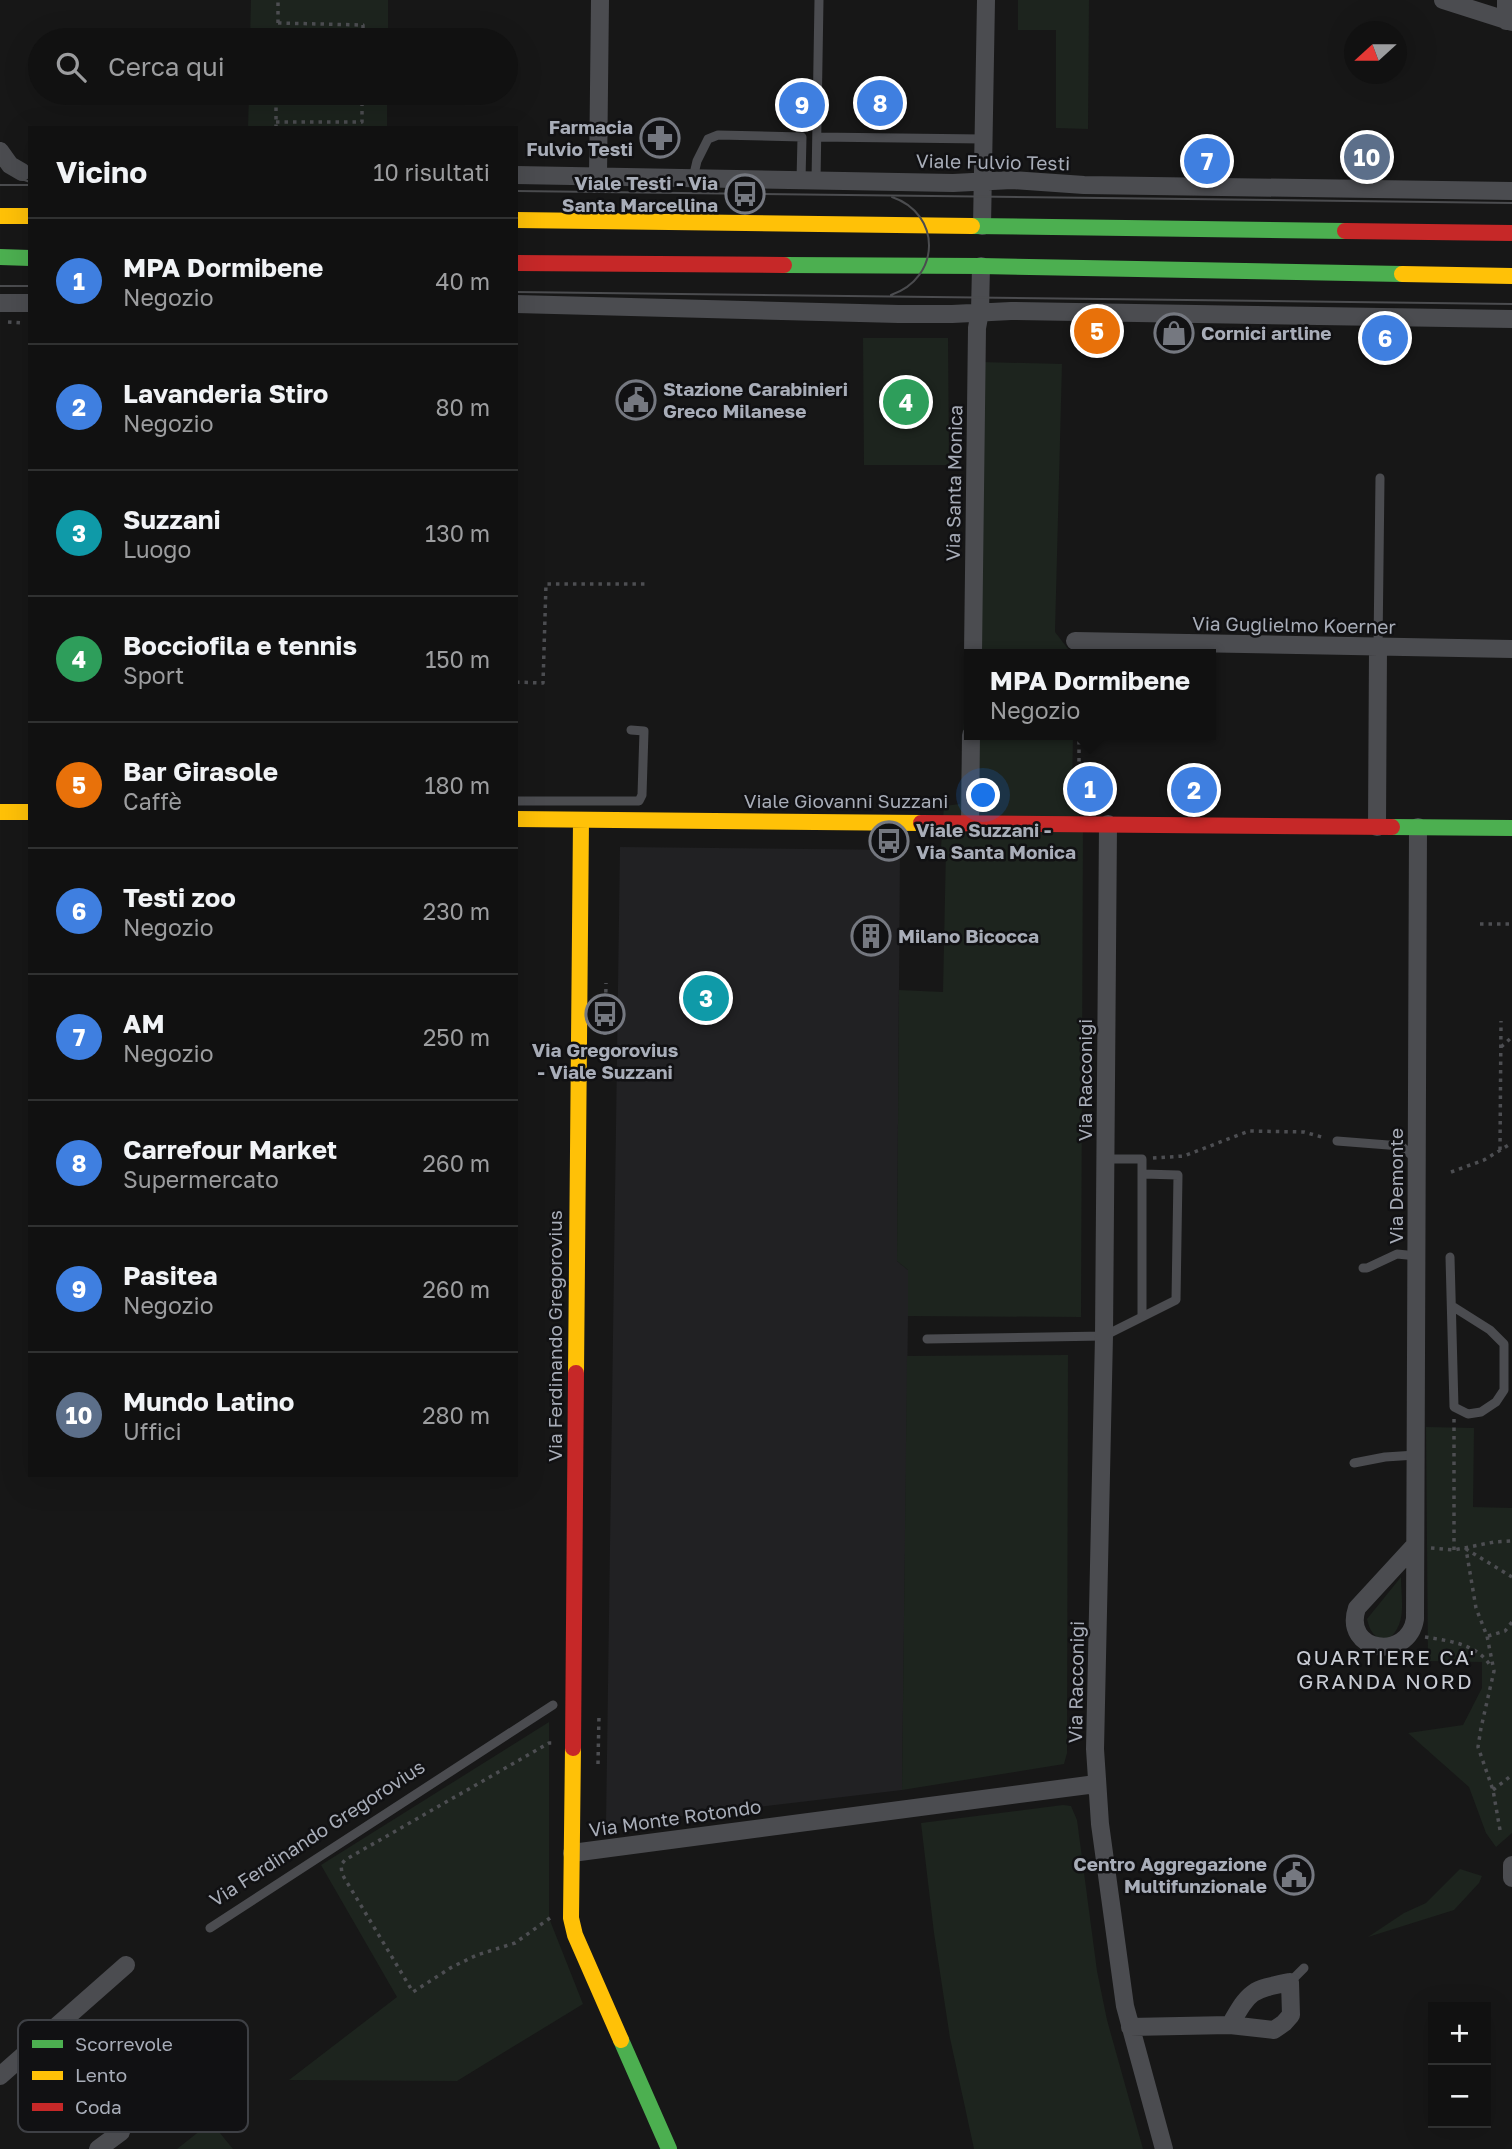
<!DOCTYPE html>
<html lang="it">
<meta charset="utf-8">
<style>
body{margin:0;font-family:"Golos Text",sans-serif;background:#1e1f1f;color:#f1f3f6}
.controls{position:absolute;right:21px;bottom:21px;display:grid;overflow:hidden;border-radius:0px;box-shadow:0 7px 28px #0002}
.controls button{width:63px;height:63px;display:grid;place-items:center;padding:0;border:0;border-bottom:2px solid #303131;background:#111;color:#f1f3f6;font:35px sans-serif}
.compass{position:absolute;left:1344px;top:21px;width:63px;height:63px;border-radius:50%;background:#111;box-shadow:0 7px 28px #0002;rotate:249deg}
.you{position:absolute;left:984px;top:796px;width:24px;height:24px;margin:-18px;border:5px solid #fff;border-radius:50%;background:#1a73e8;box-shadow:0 0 0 10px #1a73e833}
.badge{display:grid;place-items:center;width:46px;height:46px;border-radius:50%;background:#1a73e8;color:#fff;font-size:23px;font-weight:700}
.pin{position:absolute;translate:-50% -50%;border:4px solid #fff;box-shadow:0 2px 7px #0006}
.popup{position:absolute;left:964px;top:649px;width:252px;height:91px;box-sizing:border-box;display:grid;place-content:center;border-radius:0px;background:#111;filter:drop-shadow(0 2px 5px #0005);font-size:23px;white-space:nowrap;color:#9c9d9f}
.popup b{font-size:26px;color:#f1f3f6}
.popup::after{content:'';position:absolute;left:50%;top:100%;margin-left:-14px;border:14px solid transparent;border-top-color:#111}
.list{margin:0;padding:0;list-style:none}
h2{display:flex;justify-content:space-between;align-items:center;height:91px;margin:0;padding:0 28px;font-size:30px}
h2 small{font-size:23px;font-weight:400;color:#9c9d9f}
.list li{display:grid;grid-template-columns:46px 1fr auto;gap:21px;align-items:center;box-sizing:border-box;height:126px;padding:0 28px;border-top:2px solid #303131}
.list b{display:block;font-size:26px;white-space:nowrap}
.list p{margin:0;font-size:23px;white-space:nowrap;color:#9c9d9f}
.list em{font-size:23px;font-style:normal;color:#9c9d9f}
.icon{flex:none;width:38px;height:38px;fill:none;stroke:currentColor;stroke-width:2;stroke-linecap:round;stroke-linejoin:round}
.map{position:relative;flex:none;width:1512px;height:2149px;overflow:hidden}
.search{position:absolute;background:#111;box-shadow:0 7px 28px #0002;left:28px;top:28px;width:490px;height:77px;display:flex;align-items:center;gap:18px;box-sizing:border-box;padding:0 24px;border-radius:38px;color:#9c9d9f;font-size:26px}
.panel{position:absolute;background:#111;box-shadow:0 7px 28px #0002;left:28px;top:126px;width:490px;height:1351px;border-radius:0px}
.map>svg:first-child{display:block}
.built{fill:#212123}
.green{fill:#1d241e}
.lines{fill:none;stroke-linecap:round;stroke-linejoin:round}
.path{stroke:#4d4e52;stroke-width:3.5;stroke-dasharray:3.5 5;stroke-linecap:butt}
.lane{stroke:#4b4c50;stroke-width:9}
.street{stroke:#4b4c50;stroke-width:18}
.fast{stroke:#4caf50;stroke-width:16}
.slow{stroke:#ffc107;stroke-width:16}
.jam{stroke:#c62828;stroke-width:16}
.tram{stroke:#4b4c4f;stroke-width:2}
.labels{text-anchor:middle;stroke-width:5;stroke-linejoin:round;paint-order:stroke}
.poi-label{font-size:19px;font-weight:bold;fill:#a8adb8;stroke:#111113;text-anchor:start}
.street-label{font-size:19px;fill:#a8adb8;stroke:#111113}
.neighbourhood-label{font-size:21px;letter-spacing:2px;fill:#c9ccd4;stroke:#111113}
.key{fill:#111113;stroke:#3e4045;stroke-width:2}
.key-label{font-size:19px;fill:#a8adb8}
</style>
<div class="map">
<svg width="1512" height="2149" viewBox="0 0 1512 2149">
<rect width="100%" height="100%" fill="#171717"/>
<path class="built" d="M 620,847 L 900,850 L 897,1261 L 908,1270 L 908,1316 L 902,1790 L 606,1825 Z"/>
<path class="green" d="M 251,0 L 388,0 L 388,40 L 250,40 Z
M 1018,0 L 1089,0 L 1088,129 L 1056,128 L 1056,30 L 1018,30 Z
M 249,93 L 387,93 L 387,128 L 248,128 Z
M 863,338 L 948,338 L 949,465 L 864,465 Z
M 981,362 L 1062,364 L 1055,632 L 1072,654 L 969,654 L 969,735 L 1073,735 L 1072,794 L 1083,827 L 1081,1317 L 908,1316 L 908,1270 L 897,1261 L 899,990 L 943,992 L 946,848 L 941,847 L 944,806 L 960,804 Z
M 1068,1355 L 1067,1753 L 1064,1764 L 902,1790 L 907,1356 Z
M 1426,1427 L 1474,1428 L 1473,1507 L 1512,1508 L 1512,1833 L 1496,1847 L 1486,1833 L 1469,1787 L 1408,1733 L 1463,1725 L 1482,1688 L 1482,1662 L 1428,1661 Z
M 1401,1577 C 1401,1602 1408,1625 1386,1641 C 1373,1637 1370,1631 1367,1619 Z
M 549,1722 L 549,1918 L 583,2004 L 457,2081 L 289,2080 L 397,1997 L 321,1865 Z
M 1063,1805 L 1071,1806 L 1077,1820 L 1097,1971 L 1107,2020 L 1143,2149 L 974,2149 L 950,2038 L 934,1933 L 921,1823 Z
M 1460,1869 L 1482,1876 L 1479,1883 L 1454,1910 L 1368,1937 L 1404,1913 L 1426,1903 Z
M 211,2122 L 233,2149 L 177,2149 Z"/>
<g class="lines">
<path class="path" d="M 278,23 L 363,25 L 363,40
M 278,40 L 278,0
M 276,122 L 362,122 L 362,93
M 276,128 L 276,93
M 8,322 L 23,323
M 516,682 L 543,683 L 546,584 L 649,584
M 1079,804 L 1079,735
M 1480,924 L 1512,924
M 605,1035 L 606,983
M 1501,1047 L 1512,1037
M 1500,1150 L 1501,1021
M 1153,1158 L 1184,1156 L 1249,1131 L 1304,1132 L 1325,1138
M 1451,1172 L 1484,1160 L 1512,1143
M 1454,1419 L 1454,1550
M 1431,1548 L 1454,1550 L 1494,1542 L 1512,1541
M 1488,1636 L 1505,1631 L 1512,1622
M 1425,1637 C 1450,1641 1478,1644 1491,1667
M 598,1764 L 599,1715
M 1493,1790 L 1512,1775
M 1500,1830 L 1493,1790 L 1478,1747 L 1481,1728 L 1494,1671 L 1487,1636 L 1476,1608 L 1466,1549 L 1512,1577
M 550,1918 L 515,1943 L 477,1955 L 452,1967 L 413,1992 L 342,1874 L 341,1865 L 345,1860 L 549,1743 L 553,1743"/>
<path class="lane" d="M 817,137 L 983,139
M 693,178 L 697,161 L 708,139 L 718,135 L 802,137 L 801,180
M 816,181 L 819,0
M 1378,648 L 1380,478
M 516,801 L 639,801 L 642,795 L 644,731 L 631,730
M 1337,1141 L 1401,1146 L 1416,1159
M 1106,1159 L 1142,1159 L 1142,1317
M 1450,1257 L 1454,1407 L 1468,1414 L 1481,1412 L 1496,1402 L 1504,1390 L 1504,1344 L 1490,1330 L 1452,1306
M 1363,1268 L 1367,1268 L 1397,1254 L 1417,1256
M 927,1339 L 1104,1336 L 1176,1300 L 1178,1175 L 1143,1174
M 1354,1463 L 1385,1457 L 1416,1455
M 210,1928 L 553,1705
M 1290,1982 L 1304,1968"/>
<path class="street" d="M 1443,0 L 1512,22
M 1506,21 L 1506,0
M 0,151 L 10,165 L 22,172
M 516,175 L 953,183 L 1012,180 L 1084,185 L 1512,191
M 598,176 L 600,0
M 982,226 L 986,0
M 0,303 L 30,303
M 516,304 L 899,314 L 952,314 L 1011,311 L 1512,319
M 1075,641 L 1512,649
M 973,654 L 977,328 L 980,312 L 981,266
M 970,823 L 971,735
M 1108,824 L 1104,1336 L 1095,1749 L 1100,1824 L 1125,2006 L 1164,2149
M 1377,827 L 1378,648
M 1415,1545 L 1357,1608 C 1342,1652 1408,1662 1415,1619 L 1418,827
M 572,1853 L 1096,1784
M 1512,1865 L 1512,1878
M 1130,2027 L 1230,2025 L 1274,2030 L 1284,2023 L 1291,2015 L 1290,1982 C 1251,1990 1250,1990 1230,2025
M 0,2076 L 126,1965
M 98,2149 L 121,2132"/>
<path class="fast" d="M 972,226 L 1345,231
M 0,257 L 30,258
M 784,265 L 981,266 L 1402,274
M 1392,827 L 1512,828
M 621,2040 L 669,2149"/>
<path class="slow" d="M 0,216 L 30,216
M 516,220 L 972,226
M 1402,274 L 1512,276
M 0,812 L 30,812
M 516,819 L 921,823
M 576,1373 L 581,820
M 573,1748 L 571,1918 L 575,1935 L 621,2040"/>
<path class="jam" d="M 1345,231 L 1512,233
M 516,263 L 784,265
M 921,823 L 1392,827
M 573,1748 L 576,1373"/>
<path class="tram" d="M 0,165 L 16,177 L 30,182
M 0,185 L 30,185
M 516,191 L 1512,203
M 0,286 L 30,286
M 516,292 L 1512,304
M 891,295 C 941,278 942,214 892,197"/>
</g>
<defs>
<g id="pharmacy-ring" transform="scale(2.0125)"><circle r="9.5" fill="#111113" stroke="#757880" stroke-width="1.5"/><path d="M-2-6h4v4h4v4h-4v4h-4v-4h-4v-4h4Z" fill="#757880"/></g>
<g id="bus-ring" transform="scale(2.0125)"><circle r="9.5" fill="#111113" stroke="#757880" stroke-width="1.5"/><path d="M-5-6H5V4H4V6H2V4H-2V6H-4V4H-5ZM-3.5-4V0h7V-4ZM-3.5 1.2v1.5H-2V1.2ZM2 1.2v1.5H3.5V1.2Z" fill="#757880"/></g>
<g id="shop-ring" transform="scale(2.0125)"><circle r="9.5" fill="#111113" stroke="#757880" stroke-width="1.5"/><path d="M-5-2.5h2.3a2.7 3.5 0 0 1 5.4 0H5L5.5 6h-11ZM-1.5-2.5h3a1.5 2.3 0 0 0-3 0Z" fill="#757880"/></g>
<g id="civic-ring" transform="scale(2.0125)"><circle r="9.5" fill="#111113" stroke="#757880" stroke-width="1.5"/><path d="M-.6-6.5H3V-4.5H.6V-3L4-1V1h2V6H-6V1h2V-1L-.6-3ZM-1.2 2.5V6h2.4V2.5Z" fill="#757880"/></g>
<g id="building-ring" transform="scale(2.0125)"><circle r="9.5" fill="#111113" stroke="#757880" stroke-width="1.5"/><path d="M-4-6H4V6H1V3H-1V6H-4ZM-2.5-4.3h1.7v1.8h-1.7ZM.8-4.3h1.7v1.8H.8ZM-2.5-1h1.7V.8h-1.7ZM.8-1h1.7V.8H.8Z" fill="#757880"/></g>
</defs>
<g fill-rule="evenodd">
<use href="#pharmacy-ring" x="660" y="138"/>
<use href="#bus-ring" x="745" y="194"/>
<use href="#shop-ring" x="1174" y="333"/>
<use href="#civic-ring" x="636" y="400"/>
<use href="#bus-ring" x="889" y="841"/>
<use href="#building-ring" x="871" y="936"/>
<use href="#bus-ring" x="605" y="1014"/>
<use href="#civic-ring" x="1294" y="1875"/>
</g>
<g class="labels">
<g class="poi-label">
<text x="633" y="134" text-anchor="end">Farmacia<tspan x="633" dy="22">Fulvio Testi</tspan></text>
<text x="718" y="190" text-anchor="end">Viale Testi - Via<tspan x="718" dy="22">Santa Marcellina</tspan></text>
<text x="1201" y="340">Cornici artline</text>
<text x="663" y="396">Stazione Carabinieri<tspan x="663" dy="22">Greco Milanese</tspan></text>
<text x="916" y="837">Viale Suzzani -<tspan x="916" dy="22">Via Santa Monica</tspan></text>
<text x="898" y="943">Milano Bicocca</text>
<text x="605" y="1057" text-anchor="middle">Via Gregorovius<tspan x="605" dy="22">- Viale Suzzani</tspan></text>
<text x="1267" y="1871" text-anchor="end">Centro Aggregazione<tspan x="1267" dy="22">Multifunzionale</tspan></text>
</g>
<g class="street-label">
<text transform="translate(993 162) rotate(1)" y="7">Viale Fulvio Testi</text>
<text transform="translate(954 483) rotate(-89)" y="7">Via Santa Monica</text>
<text transform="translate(1294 625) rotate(1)" y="7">Via Guglielmo Koerner</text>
<text x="846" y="808">Viale Giovanni Suzzani</text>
<text transform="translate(1085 1080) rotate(-90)" y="7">Via Racconigi</text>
<text transform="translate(1396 1186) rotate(-90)" y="7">Via Demonte</text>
<text transform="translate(555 1336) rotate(-90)" y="7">Via Ferdinando Gregorovius</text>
<text transform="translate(1076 1682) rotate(-89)" y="7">Via Racconigi</text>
<text transform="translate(675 1818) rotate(-8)" y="7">Via Monte Rotondo</text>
<text transform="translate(317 1833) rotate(-33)" y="7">Via Ferdinando Gregorovius</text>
</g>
<g class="neighbourhood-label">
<text x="1386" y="1665">QUARTIERE CA'<tspan x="1386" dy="24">GRANDA NORD</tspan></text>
</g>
</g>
<rect x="18" y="2020" width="230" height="112" rx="10" class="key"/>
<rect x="32" y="2040" width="31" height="8" fill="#4caf50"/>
<rect x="32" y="2071" width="31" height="9" fill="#ffc107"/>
<rect x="32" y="2103" width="31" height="8" fill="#c62828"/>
<g class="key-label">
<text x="75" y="2051">Scorrevole</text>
<text x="75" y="2082">Lento</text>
<text x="75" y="2114">Coda</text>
</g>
</svg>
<div class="controls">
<button>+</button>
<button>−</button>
</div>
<svg class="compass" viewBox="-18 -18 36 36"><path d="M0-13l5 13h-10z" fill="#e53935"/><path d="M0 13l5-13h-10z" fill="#9c9d9f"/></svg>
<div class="you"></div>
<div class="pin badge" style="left:1090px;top:789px;background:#3f7fe0">1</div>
<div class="popup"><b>MPA Dormibene</b>Negozio</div>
<div class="pin badge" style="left:1194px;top:790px;background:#3f7fe0">2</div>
<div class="pin badge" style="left:706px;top:998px;background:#0f9aa8">3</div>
<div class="pin badge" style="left:906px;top:402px;background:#2e9e5b">4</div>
<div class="pin badge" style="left:1097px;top:331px;background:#e8710a">5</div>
<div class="pin badge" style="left:1385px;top:338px;background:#3f7fe0">6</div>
<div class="pin badge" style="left:1207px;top:161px;background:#3f7fe0">7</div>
<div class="pin badge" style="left:880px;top:103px;background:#3f7fe0">8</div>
<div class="pin badge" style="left:802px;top:105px;background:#3f7fe0">9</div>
<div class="pin badge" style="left:1367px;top:157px;background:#5c6f8a">10</div>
<div class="search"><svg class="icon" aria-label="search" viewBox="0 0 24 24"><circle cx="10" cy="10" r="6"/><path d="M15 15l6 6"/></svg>Cerca qui</div>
<section class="panel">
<h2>Vicino<small>10 risultati</small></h2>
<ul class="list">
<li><span class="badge" style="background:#3f7fe0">1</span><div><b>MPA Dormibene</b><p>Negozio</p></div><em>40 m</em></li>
<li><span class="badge" style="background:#3f7fe0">2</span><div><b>Lavanderia Stiro</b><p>Negozio</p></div><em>80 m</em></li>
<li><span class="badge" style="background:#0f9aa8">3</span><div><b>Suzzani</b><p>Luogo</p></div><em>130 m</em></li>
<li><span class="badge" style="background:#2e9e5b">4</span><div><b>Bocciofila e tennis</b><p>Sport</p></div><em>150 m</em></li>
<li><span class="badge" style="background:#e8710a">5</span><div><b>Bar Girasole</b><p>Caffè</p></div><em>180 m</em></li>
<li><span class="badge" style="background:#3f7fe0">6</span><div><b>Testi zoo</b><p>Negozio</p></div><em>230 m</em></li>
<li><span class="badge" style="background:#3f7fe0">7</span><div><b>AM</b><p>Negozio</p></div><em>250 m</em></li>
<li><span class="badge" style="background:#3f7fe0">8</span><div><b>Carrefour Market</b><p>Supermercato</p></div><em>260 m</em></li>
<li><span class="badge" style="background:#3f7fe0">9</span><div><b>Pasitea</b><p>Negozio</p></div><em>260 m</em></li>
<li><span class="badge" style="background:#5c6f8a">10</span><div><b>Mundo Latino</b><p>Uffici</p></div><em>280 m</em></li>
</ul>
</section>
</div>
